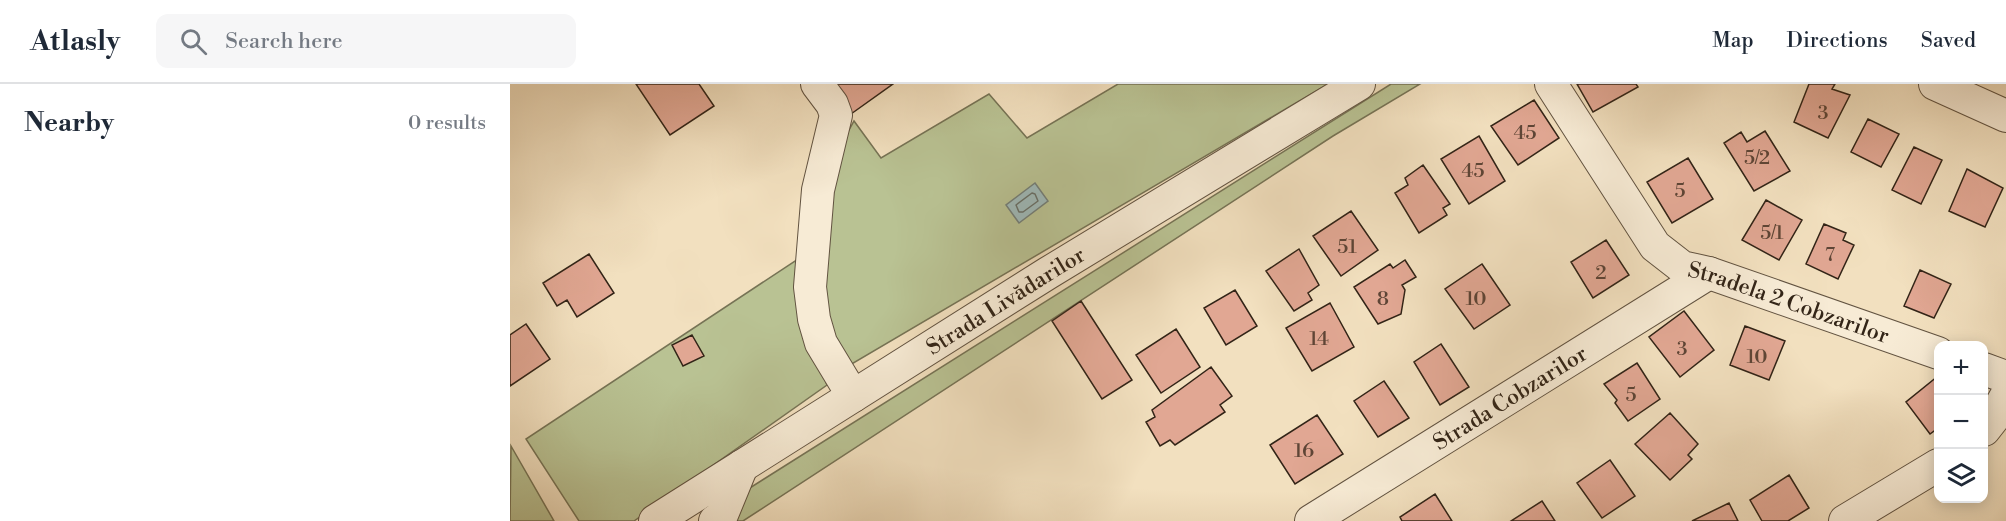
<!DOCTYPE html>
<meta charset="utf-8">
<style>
body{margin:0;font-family:"Libre Bodoni",serif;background:#f6f6f7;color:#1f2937}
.controls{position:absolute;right:18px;bottom:18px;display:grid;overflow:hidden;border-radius:12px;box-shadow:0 3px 15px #0003}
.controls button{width:54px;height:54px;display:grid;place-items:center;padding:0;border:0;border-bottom:2px solid #e0e1e3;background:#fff;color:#1f2937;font:30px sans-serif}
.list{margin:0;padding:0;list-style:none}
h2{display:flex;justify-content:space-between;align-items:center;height:78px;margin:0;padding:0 24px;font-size:26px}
h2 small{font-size:20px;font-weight:400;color:#747a83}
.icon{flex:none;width:33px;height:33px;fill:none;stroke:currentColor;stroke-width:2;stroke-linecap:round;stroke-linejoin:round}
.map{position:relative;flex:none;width:1496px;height:437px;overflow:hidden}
header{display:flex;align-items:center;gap:36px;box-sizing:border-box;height:84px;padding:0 30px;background:#fff;border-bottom:2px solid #e0e1e3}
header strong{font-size:28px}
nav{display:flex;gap:33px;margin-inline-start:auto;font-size:21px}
.search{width:420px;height:54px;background:#f6f6f7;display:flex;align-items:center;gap:15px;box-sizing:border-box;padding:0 21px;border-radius:12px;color:#747a83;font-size:22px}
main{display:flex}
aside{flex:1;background:#fff}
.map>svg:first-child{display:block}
.green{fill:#b9c293;stroke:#767355;stroke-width:1.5}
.water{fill:#9fbbbb;stroke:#737f79;stroke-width:1.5}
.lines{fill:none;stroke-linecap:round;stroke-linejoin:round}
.shore{stroke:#687069;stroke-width:1.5}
.building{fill:#e1a793;stroke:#322417;stroke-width:1.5}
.minor-casing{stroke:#625341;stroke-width:34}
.minor{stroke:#f7ebd5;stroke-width:32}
.labels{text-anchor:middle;stroke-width:6;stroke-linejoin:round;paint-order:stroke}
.number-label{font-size:20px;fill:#5e4536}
.street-label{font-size:22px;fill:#322417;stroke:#f7ebd5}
</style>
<header>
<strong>Atlasly</strong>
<div class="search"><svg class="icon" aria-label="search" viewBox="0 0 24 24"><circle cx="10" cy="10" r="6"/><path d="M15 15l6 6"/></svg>Search here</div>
<nav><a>Map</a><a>Directions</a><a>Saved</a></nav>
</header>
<main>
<aside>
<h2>Nearby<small>0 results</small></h2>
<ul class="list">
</ul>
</aside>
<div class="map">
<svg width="1496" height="437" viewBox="0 0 1496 437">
<rect width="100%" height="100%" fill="#f2e0bf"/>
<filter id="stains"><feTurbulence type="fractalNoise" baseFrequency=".00333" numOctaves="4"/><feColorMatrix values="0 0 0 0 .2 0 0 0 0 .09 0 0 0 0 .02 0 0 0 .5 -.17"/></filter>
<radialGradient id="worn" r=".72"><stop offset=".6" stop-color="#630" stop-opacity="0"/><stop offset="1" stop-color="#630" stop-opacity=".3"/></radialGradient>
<path class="green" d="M 608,0 L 818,0 L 340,281 L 310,234 L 321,79 L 344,37 L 371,74 L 479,10 L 517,54 Z
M 881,0 L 910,0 L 823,52 L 233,437 L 215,437 L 227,412 Z
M 288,175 L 290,228 L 317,301 L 124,437 L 69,437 L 16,355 Z
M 1,362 L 44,437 L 0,437 Z"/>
<path class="water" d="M 525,99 L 538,117 L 509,139 L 496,121 Z"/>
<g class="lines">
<path class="shore" d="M 522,109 L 525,110 L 528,117 L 513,128 L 509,128 L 506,121 Z"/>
</g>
<path class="building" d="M 126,0 L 189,0 L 204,22 L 160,51 Z
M 326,0 L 383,0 L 341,30 Z
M 1067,0 L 1126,0 L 1128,3 L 1083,28 Z
M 1299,0 L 1325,0 L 1322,5 L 1340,11 L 1318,54 L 1284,38 Z
M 1024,16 L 1049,54 L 1008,81 L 981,42 Z
M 1358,35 L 1389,50 L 1371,83 L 1341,68 Z
M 1255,47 L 1280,87 L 1244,107 L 1214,59 L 1231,48 L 1237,58 Z
M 969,52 L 995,97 L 959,120 L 931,75 Z
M 1404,63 L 1432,76 L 1411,120 L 1382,106 Z
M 1178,74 L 1203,115 L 1162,139 L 1137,98 Z
M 913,81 L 940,120 L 933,124 L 937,131 L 909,149 L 885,109 L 898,101 L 895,94 Z
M 1457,85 L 1493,104 L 1475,143 L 1439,127 Z
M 1256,116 L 1292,136 L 1269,176 L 1232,156 Z
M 841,127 L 868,166 L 831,192 L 803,152 Z
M 1314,140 L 1336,149 L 1333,156 L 1344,161 L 1328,195 L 1296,180 Z
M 1096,156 L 1119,191 L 1083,214 L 1061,178 Z
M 789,165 L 809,201 L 798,209 L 802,216 L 784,227 L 756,187 Z
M 79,170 L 104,209 L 67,233 L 57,216 L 47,222 L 33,199 Z
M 895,176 L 906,193 L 892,201 L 895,206 L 891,230 L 868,240 L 844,203 L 880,180 L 883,184 Z
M 972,180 L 1000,221 L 964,245 L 935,205 Z
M 1410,186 L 1441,200 L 1424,234 L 1394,222 Z
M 725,206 L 747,242 L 716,261 L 694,224 Z
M 571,217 L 622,296 L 592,315 L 542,237 Z
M 820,219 L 844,263 L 802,287 L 776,244 Z
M 1174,227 L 1204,266 L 1170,293 L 1139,253 Z
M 16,240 L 40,275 L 0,302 L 0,251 Z
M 1235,242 L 1275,257 L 1259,296 L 1220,281 Z
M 666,245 L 690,283 L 651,309 L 626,271 Z
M 182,251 L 194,272 L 173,282 L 162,261 Z
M 931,260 L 959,303 L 930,321 L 904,278 Z
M 1127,279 L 1150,315 L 1118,337 L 1105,319 L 1107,316 L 1094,300 Z
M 701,283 L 722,312 L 710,321 L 715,328 L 665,361 L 660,356 L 650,362 L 636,338 L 645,333 L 642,326 Z
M 1428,292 L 1428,344 L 1420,350 L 1396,318 Z
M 874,297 L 899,334 L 868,353 L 844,317 Z
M 1160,329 L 1188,360 L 1178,371 L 1182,375 L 1160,396 L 1125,360 Z
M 807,331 L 833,370 L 785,400 L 760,361 Z
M 1100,376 L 1125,412 L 1092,434 L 1067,399 Z
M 1279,391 L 1299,424 L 1278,437 L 1252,437 L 1240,416 Z
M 925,410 L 942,437 L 892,437 L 890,433 Z
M 1032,417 L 1045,437 L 1001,437 Z
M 1219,419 L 1228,437 L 1182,437 Z"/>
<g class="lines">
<g class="minor-casing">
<g id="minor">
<path d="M 307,0 L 322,20 L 326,31 L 308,106 L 300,203 L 304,235 L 311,259 L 343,312"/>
<path id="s1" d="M 1041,0 L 1145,162 L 1172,183 L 1199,189 L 1428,269"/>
<path d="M 1425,0 L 1496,32"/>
<path d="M 1474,285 L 1496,293"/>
<path d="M 1474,346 L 1485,332 L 1496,312"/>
<path id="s2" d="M 145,437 L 538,189 L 849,0"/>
<path d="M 205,437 L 211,433 L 232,382"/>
<path id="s3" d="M 801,437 L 1199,189"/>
<path d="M 1335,437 L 1428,381"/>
</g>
</g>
<use href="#minor" class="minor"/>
</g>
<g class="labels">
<g class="number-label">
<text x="1313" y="35">3</text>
<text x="1015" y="55">45</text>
<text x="1247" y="80">5/2</text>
<text x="963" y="93">45</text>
<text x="1170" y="113">5</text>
<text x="1262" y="155">5/1</text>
<text x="837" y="169">51</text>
<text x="1320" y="177">7</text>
<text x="1091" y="195">2</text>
<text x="873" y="221">8</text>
<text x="966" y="221">10</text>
<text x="809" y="261">14</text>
<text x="1172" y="271">3</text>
<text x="1247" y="279">10</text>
<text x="1121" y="317">5</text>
<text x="794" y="373">16</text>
</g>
<g class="street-label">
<text dy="8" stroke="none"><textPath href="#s2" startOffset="414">Strada Livădarilor</textPath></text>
<text dy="8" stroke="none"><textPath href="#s1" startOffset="339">Stradela 2 Cobzarilor</textPath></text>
<text dy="8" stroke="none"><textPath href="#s3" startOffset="234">Strada Cobzarilor</textPath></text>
</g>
</g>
<rect width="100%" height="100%" filter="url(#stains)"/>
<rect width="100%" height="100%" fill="url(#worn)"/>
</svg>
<div class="controls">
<button>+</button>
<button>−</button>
<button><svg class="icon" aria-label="layers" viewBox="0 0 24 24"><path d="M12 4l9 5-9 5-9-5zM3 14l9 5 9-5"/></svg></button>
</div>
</div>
</main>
